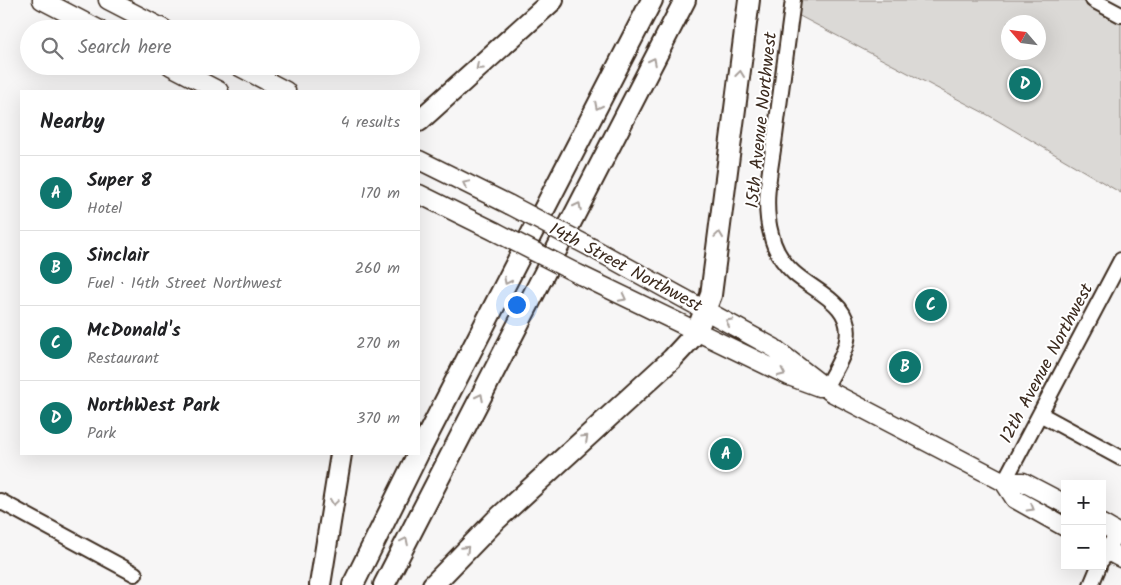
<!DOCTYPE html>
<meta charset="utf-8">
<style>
body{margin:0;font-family:Kalam,sans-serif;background:#f6f6f6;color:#202124}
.controls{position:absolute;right:15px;bottom:15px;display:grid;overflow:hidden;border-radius:0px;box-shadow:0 5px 20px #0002}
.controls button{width:45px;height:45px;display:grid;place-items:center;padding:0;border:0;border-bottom:1px solid #e0e0e0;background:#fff;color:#202124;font:25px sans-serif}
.compass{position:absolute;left:1001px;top:15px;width:45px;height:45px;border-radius:50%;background:#fff;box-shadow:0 5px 20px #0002;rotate:298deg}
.you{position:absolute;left:516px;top:304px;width:18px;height:18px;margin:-12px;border:4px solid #fff;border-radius:50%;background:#1a73e8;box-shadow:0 0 0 8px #1a73e833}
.badge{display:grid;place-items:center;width:32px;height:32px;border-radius:50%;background:#0f766e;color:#fff;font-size:16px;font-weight:700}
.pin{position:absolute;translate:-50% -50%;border:2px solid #fff;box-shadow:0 1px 5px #0006}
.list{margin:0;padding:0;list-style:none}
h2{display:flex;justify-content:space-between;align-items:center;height:65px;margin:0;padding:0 20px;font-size:21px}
h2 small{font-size:16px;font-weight:400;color:#757577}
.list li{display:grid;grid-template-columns:32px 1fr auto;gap:15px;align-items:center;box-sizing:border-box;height:75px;padding:0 20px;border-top:1px solid #e0e0e0}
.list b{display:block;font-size:19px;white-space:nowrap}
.list p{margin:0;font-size:16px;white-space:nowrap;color:#757577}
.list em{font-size:16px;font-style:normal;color:#757577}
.icon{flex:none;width:28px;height:28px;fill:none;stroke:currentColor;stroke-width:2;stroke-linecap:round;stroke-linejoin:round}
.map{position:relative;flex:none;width:1121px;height:585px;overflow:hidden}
.search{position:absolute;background:#fff;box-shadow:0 5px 20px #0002;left:20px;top:20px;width:400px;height:55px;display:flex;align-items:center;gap:12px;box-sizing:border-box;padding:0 18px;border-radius:28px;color:#757577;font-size:19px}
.panel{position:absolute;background:#fff;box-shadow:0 5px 20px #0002;left:20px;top:90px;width:400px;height:365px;border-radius:0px}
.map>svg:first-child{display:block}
.green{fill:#dbd9d6;stroke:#8b827a;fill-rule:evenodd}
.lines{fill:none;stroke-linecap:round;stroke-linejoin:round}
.minor-casing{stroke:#3b2a1e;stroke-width:18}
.major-casing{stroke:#3b2a1e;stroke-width:21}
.highway-casing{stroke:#3b2a1e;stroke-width:24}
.minor{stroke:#fff;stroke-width:14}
.major{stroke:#fff;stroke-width:18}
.highway{stroke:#fff;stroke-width:20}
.major-bridge-casing{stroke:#3b2a1e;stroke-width:21;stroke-linecap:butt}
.major-bridge{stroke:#fff;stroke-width:18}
.oneway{stroke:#a79f9a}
.labels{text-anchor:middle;stroke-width:4;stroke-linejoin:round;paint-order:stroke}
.street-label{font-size:18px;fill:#3b2a1e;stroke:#fff}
</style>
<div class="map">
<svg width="1121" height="585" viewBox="0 0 1121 585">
<rect width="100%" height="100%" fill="#f7f6f6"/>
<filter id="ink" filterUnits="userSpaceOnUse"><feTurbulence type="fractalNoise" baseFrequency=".02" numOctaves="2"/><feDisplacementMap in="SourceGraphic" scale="10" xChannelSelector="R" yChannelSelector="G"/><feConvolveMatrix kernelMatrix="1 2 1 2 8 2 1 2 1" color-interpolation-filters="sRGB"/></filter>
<g filter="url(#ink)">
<path class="green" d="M 794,0 L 1089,0 L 1121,19 L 1121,193 L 988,115 L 792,12 ZM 1008,22 L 1038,22 L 1038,52 L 1008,52 Z"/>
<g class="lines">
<g class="minor-casing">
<path id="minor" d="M 793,0 C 787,45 781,91 775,136 C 771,167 762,203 771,234 C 774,249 783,263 794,273 C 815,292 854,304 847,340 C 844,357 833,373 825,388
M 1093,0 L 1121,15
M 1040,414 L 1121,458
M 1004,482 L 1121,260
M 0,501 L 135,574
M 1102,560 L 1117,532
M 1091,585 L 1099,566"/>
</g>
<g class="major-casing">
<path id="major" d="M 42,0 L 98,29
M 108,0 L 164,29
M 171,66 L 219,91
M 238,66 L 286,91
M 419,160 L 510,205
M 419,194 L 496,232
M 594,249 L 774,348 L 831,392 L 1004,482 L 1015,499 L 1065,527
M 580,275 L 789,376 L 819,387
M 1004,482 L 1023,482 L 1065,504
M 1102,524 L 1121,535
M 1102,548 L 1121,558"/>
</g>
<g class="highway-casing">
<path id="highway" d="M 419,121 L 553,0
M 419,452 L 652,0
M 320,585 L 341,454
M 353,585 L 418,454
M 384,585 L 685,0
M 433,585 L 495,521 L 672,359 L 696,333 L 711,295 L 749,0"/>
</g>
<use href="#minor" class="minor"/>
<use href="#major" class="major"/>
<use href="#highway" class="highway"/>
<g class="major-bridge-casing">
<path id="major-bridge" d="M 510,205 L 594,249
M 496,232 L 580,275"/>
</g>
<use href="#major-bridge" class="major-bridge"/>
</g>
<defs><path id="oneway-chevron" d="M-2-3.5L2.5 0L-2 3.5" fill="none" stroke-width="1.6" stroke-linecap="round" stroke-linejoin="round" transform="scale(1.25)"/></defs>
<g class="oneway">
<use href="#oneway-chevron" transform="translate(653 61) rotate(-63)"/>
<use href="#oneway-chevron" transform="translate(479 67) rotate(138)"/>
<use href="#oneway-chevron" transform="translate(740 74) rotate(-83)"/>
<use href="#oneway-chevron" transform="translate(598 106) rotate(117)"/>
<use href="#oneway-chevron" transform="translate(466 184) rotate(-154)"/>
<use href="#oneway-chevron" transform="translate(578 206) rotate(-63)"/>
<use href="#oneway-chevron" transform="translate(719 235) rotate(-82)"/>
<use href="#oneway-chevron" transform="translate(507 281) rotate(117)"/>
<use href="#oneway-chevron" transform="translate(623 298) rotate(27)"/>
<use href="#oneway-chevron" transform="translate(729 322) rotate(-152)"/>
<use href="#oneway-chevron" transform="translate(782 373) rotate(25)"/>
<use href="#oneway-chevron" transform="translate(480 397) rotate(-63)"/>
<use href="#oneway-chevron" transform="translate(585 438) rotate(-43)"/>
<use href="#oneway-chevron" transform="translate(334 502) rotate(98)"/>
<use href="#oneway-chevron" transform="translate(1031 508) rotate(30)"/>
<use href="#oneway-chevron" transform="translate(405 541) rotate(-64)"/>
<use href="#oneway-chevron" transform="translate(466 549) rotate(-45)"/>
</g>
</g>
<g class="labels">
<g class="street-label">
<text transform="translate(761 120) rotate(-84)" y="6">15th Avenue Northwest</text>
<text transform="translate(626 267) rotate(28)" y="6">14th Street Northwest</text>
<text transform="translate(1046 363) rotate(-62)" y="6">12th Avenue Northwest</text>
</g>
</g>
</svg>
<div class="controls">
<button>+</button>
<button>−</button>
</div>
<svg class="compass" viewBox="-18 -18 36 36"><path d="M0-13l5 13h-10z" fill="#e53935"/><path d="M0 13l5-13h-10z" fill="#757577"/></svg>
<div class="you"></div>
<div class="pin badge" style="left:726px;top:454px">A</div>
<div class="pin badge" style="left:905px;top:367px">B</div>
<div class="pin badge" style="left:931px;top:305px">C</div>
<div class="pin badge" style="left:1025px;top:84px">D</div>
<div class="search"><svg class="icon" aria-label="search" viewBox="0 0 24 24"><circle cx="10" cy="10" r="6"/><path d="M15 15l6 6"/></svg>Search here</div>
<section class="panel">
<h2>Nearby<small>4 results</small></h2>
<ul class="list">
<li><span class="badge">A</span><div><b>Super 8</b><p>Hotel</p></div><em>170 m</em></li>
<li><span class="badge">B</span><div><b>Sinclair</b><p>Fuel · 14th Street Northwest</p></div><em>260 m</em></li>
<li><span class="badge">C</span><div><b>McDonald's</b><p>Restaurant</p></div><em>270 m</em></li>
<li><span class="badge">D</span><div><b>NorthWest Park</b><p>Park</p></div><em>370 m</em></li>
</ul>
</section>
</div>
